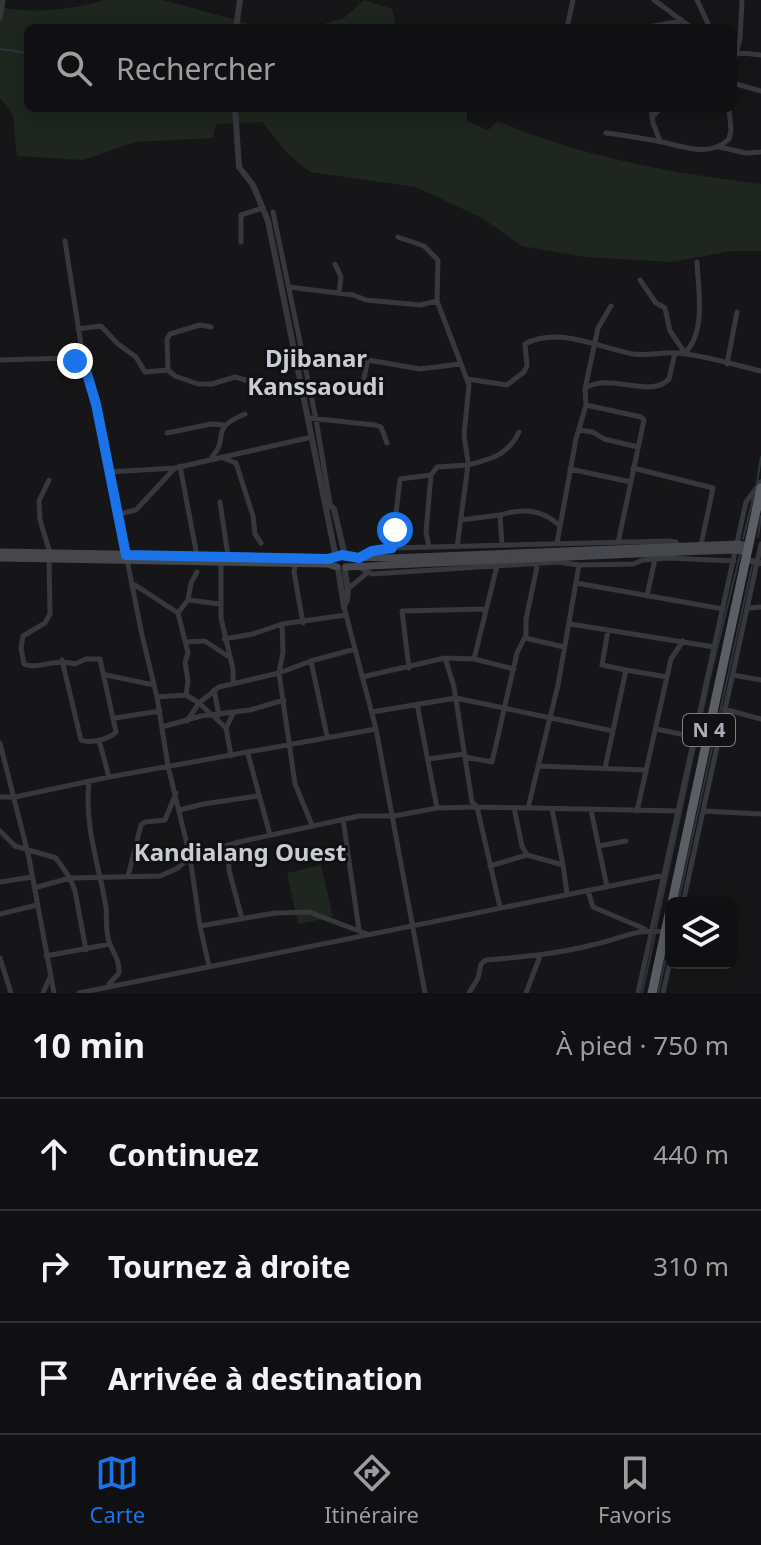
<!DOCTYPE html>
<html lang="fr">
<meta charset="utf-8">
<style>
body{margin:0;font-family:"Noto Sans",sans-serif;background:#1e1e20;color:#f1f3f6}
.controls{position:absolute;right:24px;bottom:24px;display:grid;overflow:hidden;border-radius:12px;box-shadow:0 4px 20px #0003}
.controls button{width:72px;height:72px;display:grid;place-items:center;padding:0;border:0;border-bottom:2px solid #303032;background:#101012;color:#f1f3f6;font:40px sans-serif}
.stop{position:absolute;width:24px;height:24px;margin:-18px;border:6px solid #1a73e8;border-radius:50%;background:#fff}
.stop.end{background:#1a73e8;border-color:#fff;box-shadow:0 2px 8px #0008}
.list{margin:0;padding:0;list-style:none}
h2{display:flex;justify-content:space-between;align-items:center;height:104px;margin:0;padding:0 32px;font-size:34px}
h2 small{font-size:26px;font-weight:400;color:#9c9d9f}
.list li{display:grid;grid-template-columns:52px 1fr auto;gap:24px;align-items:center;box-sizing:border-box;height:112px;padding:0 32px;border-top:2px solid #303032}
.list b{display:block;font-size:30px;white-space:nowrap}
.list em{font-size:26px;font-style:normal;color:#9c9d9f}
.icon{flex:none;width:44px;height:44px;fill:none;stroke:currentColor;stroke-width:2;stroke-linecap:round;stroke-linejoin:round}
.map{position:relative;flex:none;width:761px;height:993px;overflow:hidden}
.search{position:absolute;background:#101012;box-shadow:0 4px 20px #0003;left:24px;right:24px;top:24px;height:88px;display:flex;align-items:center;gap:20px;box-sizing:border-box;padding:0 28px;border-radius:12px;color:#9c9d9f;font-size:30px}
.sheet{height:440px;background:#101012}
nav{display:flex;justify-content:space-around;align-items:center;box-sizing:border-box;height:112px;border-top:2px solid #303032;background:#101012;font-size:22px;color:#9c9d9f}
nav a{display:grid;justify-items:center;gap:4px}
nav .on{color:#1a73e8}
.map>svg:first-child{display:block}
.green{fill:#1e261f}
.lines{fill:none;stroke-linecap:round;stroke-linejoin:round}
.stream{stroke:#2c353c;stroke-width:2}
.minor{stroke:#37383d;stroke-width:5}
.tertiary{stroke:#37383d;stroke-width:6}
.secondary{stroke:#45474d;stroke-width:7}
.trunk{stroke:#5b5e65;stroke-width:9}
.route{stroke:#1a73e8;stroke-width:10}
.labels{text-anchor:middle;stroke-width:6;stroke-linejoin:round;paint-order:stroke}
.shield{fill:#111113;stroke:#7b7e86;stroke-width:2}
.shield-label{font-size:20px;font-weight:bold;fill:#a8adb8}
.neighbourhood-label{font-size:24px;font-weight:bold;fill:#c9ccd4;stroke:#111113}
</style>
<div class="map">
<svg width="761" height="993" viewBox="0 0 761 993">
<rect width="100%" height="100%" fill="#161618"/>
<path class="green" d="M 104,0 L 163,0 L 265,28 L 28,28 L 28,108 L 467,108 L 467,121 L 488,130 L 498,121 C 582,157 671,173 761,184 L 761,251 L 732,251 L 671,262 L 585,257 L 522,246 L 482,218 L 416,187 L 310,172 L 288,154 L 262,122 L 216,124 L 213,138 L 135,142 L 83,160 L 17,156 L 13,116 L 0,98 L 0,7 C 32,14 73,10 104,0 Z
M 364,0 L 392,9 L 397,28 L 309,28 L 344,18 Z
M 321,865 L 333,917 L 298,924 L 287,873 Z"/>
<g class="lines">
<path class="stream" d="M 0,49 L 28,53
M 757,483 L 761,457
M 758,537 L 761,516
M 743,539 L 754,494
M 678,903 L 752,566
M 656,928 L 710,677 L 740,555
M 642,993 L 655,935
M 658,993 L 671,935"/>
<path class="minor" d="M 654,0 L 692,28
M 697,0 L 710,28
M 0,18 L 3,0
M 567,28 L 573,0
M 643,28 L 681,21
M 734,52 L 761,55
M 733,64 L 740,40 L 742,0
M 733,83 L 761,91
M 651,108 L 653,123 L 660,141
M 652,117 L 661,108
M 606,133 C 623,135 640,138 657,141 C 680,145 709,159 729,139 L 731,130 L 729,108
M 719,147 L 746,153 L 761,152
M 273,212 L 316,419 L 330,504
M 65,241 L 84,364 L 96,404 L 142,635 L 157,697 L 168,766 L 190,857 L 200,926 L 209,966
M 241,242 L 241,215 L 263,208
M 335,264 L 341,277 L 339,293
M 640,280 L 656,303 L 665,308 L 670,331 L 685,353
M 289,287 L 353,295 L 366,300 L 420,305 L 437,301
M 78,329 L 101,326 L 118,344 L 136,357 L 145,372 L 168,370 L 175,376 L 198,384 L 212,384 L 235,377 L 252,382 L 267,382 L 358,392 L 361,391 L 368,360 L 420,369 L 460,364
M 684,354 C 707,332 698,290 697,262
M 0,360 L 69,358 L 83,364
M 727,364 L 737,312
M 168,370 L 167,339 L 170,334 L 200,325 L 211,327
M 467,379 L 507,385 L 524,372 L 527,366 L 525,344 C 559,326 599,348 633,354 C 647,356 662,352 676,353 C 705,355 734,365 761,371
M 587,387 C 611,373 651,399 669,379 L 675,353
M 586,405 L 641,417 L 644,420 L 618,543
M 309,418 L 375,425 L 381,427 L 387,443
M 579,430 L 593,432 L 604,439 L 638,447
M 167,433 L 211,424 L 224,425
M 212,457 C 230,437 208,429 245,414
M 221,457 L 236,463 L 253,516 L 255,534 L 261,543
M 180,466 L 197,556
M 633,468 L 713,488 L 701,545
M 570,469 L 631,482
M 109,472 L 175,468 L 312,437
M 49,480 L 39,501 L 40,520 L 50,553
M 220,502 L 228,556
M 118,514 L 136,510 L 174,469
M 500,515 C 523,508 542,509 560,526
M 461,520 L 500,515 L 502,545
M 557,543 L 576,439 L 586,405 L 585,389 L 598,328 L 611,306
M 429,547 L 426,532 L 431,475
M 457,547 L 468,465 C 492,459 508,455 519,432
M 392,548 L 400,479 L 431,475 L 437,467 L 468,465 L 468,462 L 464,435 L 469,385 L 437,301 L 438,260 L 424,246 L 398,237
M 362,557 L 372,551 L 392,548 L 670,541 L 676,542 L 679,547
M 49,559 L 50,614 L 45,623 L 23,636 L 21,648 L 24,664 C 38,670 55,658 75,664 L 86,659 L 100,659 L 116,732 C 109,739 91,744 81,740 L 62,660
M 296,561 L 294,572 L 303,623
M 221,562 L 221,618 L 233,669 L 233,683
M 357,566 L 372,574 L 558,562 L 579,565 L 633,564 L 643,560 L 669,558 L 734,561
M 576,583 L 723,609
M 135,585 L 178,613 L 188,653 L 185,662 L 188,681 L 186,695
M 349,588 L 367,573
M 647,596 L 655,559
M 188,600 L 220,604
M 344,607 L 376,729 L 425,993
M 748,608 L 761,607
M 178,613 L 188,600 L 191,583 L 197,572
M 282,624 L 283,652 L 279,673 L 295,784 L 312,825
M 570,624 L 714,647
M 608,630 L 602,665 L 626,670
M 525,638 L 564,647
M 224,639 L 253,634 L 282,624 L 346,615
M 186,642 L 205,641 L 229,657
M 445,658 L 454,687 L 472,802 L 477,807 L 500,907
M 474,659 L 514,669
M 311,661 L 327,736
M 409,668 L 402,611 L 486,609
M 106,675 L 154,685
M 733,675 L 761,680
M 362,677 L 445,658 L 474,659 L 498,562
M 214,690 L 219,715
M 157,697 L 186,695 L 199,703 L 226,728
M 417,704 L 437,808
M 724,709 L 761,719
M 372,712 L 456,698 L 613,731
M 115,718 L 160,711
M 187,721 L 199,703 L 219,687 L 279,673 L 311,661 L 355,649
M 162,727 L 201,716 L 250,710 L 284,700
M 656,729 L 695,737
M 99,740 L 109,777
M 0,743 L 29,858 L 54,993
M 248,754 L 270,835
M 231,756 L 226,728 L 234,712
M 465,757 L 492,762 L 517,653 L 526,635 L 526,619 L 538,562
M 428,759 L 465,754
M 538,766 L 645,770
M 605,768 L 626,670 L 667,677
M 89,782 C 84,826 99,865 106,907 C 107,918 105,934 110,944 C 115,956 119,959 119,973 L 109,984
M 0,797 L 15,797 L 109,777 L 376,729
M 514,808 L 522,846 L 527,855 L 563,865 L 567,894
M 528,808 L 558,685 L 579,565
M 552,809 L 563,865
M 180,810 L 203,804 L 258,796
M 591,810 L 607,887
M 637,811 L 671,659 L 683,641
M 703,811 L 761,814
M 343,819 L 359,930
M 0,831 L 15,846 L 56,858 L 70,878 L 160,876 L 178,868 L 190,857 L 239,842 L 359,816 L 394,816 L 437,808 L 477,807 L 679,811
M 228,846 L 229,870 L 242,919
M 599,846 L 626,841
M 490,866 L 527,855
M 128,876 L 141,825 L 145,822 L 165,820 L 176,793
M 0,882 L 32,877
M 34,888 L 70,878 L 75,891 L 86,950
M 588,891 L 593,907 L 645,929
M 683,903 L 761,544
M 0,914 L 37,905
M 200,926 L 275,913 L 309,912 L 367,934
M 46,956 L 110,944
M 0,958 L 11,993
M 43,993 L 50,977
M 79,993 L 665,875
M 469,993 L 478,978 L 481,964 L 486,960 C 522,957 557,954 592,945 C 621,939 635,928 666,932
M 526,993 L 540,956
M 638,993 L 746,502 L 761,482
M 663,993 L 671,957"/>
<path class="tertiary" d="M 236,28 L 240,0
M 235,108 L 239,167 L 253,185 L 268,221 L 336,558
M 325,501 L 334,509 L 345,556
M 746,560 L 761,563
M 338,568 L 344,607
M 344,607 C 352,592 345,583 345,567"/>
<path class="secondary" d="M 0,552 L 336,558
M 347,557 L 389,558 L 738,544 L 749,546
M 0,558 L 327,564 L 337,567
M 346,567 L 680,552 L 736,550 L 748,552"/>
<path class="trunk" d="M 672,903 L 761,488
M 652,993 L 671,905"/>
</g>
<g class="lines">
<path class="route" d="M 75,361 L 84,364 L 96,404 L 126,555 L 328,559 L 342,555 L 359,558 L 372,551 L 392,548 L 395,530"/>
</g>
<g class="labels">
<rect class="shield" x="683" y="714" width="52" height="32" rx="6"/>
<g class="shield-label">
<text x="709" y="737">N 4</text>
</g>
<g class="neighbourhood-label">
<text x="316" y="367">Djibanar<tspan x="316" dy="28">Kanssaoudi</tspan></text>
<text x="240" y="861">Kandialang Ouest</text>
</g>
</g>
</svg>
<div class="controls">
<button><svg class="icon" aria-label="layers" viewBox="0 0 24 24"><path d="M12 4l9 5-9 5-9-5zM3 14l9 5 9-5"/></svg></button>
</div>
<div class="stop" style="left:395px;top:530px"></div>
<div class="stop end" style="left:75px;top:361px"></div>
<div class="search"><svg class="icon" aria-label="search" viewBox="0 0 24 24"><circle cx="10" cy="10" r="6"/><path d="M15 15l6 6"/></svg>Rechercher</div>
</div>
<section class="sheet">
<h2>10 min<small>À pied · 750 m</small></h2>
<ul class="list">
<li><svg class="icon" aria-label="ahead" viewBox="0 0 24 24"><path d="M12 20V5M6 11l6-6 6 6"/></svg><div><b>Continuez</b></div><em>440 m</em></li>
<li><svg class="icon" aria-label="right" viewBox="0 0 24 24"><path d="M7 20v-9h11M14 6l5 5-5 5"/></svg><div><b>Tournez à droite</b></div><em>310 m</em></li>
<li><svg class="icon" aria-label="arrive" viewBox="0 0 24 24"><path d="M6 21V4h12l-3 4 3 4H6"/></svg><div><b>Arrivée à destination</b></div></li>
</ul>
</section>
<nav>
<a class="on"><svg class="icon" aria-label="map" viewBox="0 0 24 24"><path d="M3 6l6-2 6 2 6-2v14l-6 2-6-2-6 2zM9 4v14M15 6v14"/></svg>Carte</a>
<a><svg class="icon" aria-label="directions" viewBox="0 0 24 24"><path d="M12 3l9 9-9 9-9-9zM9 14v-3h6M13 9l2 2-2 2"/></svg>Itinéraire</a>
<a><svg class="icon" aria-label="saved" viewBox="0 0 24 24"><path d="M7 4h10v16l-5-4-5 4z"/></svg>Favoris</a>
</nav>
